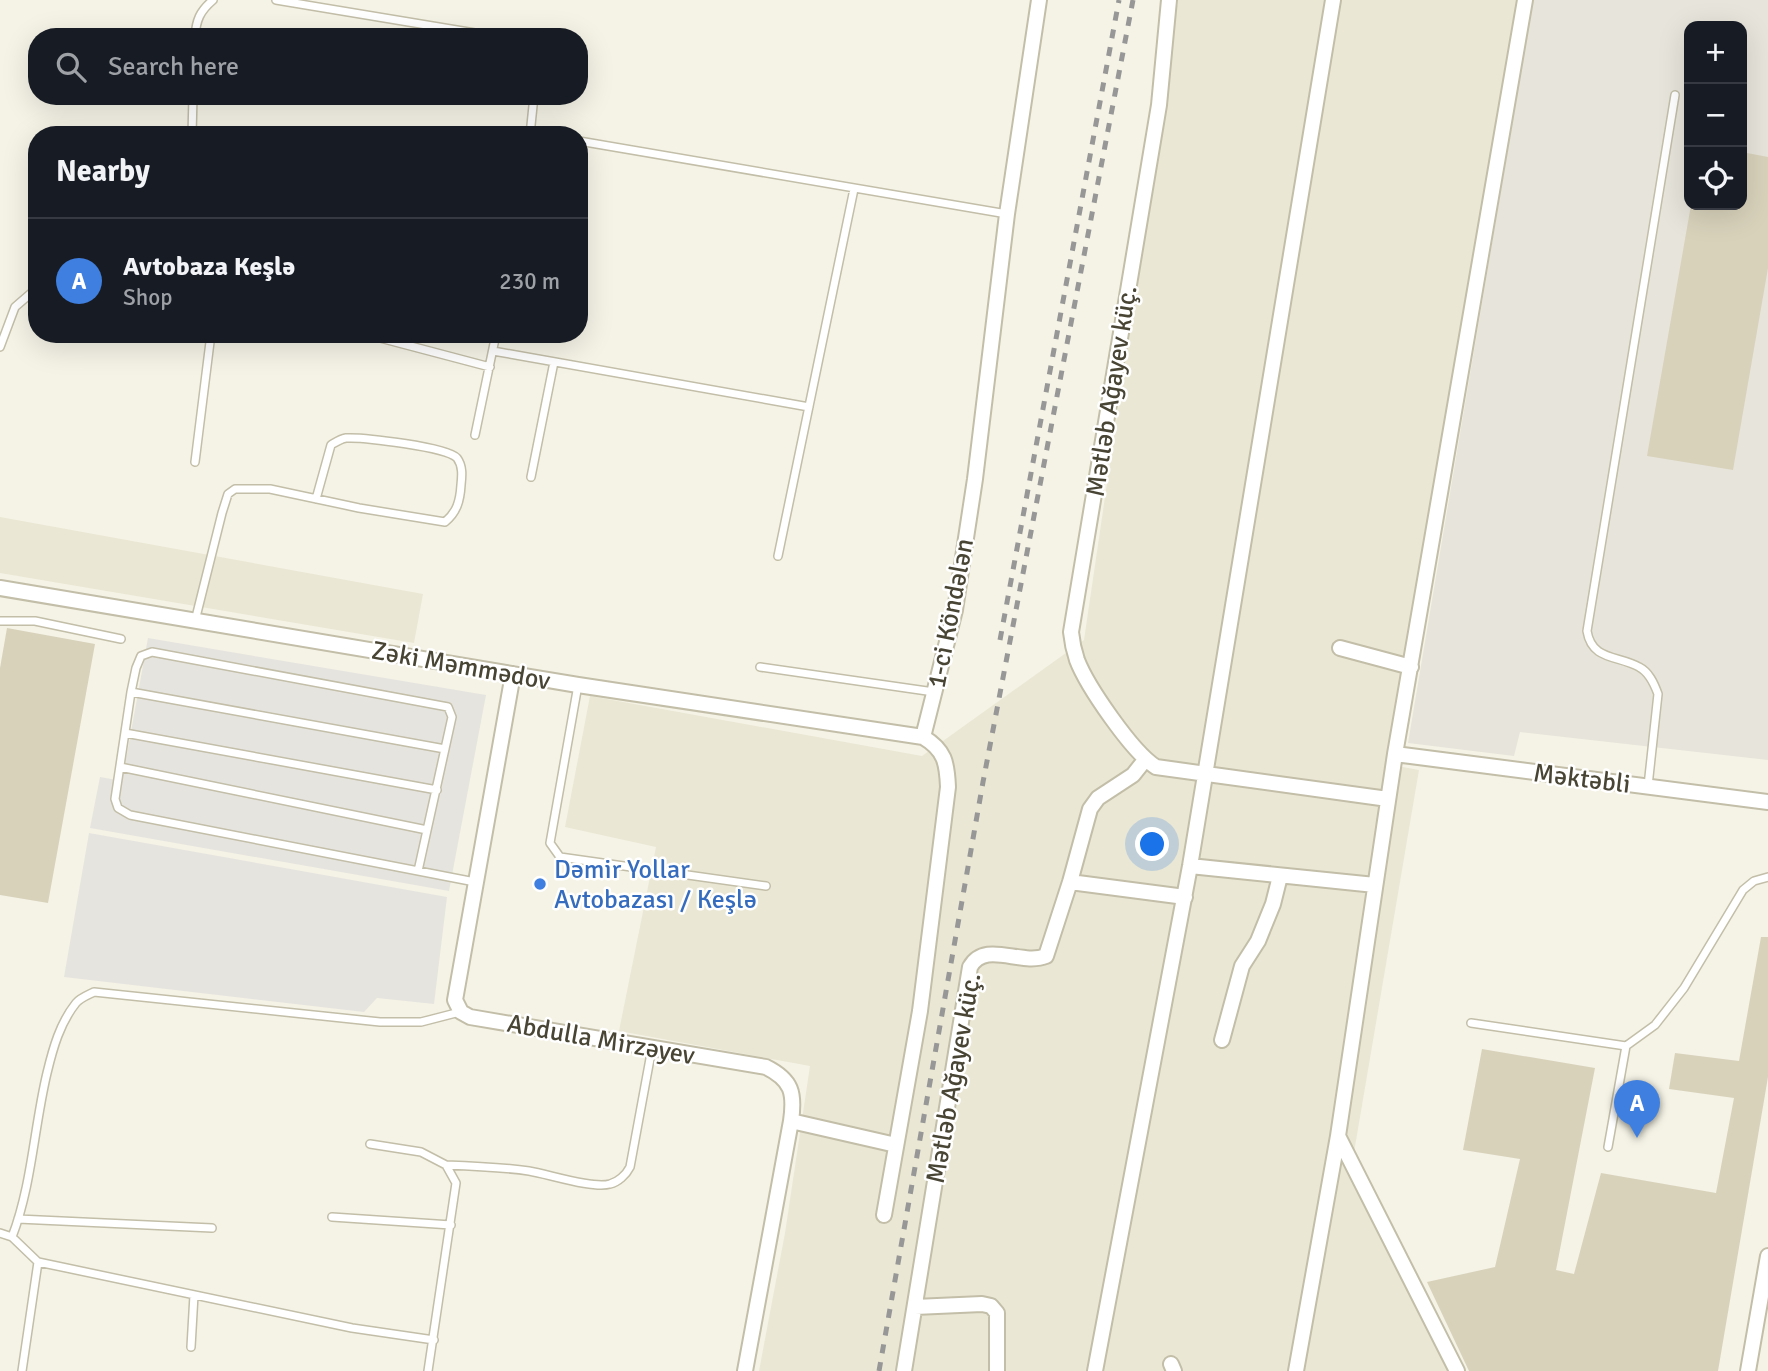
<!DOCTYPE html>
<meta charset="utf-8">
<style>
body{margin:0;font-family:Signika,sans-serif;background:#242831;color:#f1f3f6}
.controls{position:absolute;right:21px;top:21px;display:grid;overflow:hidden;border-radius:14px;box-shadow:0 7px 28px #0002}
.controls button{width:63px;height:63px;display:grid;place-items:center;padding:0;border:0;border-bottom:2px solid #363941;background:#171b24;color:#f1f3f6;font:35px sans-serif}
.you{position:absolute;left:1153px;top:845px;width:24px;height:24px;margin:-18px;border:5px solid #fff;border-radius:50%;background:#1a73e8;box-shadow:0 0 0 10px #1a73e833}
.badge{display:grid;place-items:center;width:46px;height:46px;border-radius:50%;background:#ea580c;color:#fff;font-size:23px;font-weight:700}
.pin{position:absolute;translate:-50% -58px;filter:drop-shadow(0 2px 4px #0008)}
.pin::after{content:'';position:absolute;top:37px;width:24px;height:21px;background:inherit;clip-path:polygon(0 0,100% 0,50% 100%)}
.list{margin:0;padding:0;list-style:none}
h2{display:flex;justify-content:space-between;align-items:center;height:91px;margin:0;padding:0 28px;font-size:30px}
h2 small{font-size:23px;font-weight:400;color:#9ea1a6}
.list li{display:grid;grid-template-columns:46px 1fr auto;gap:21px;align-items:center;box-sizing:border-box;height:126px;padding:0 28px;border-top:2px solid #363941}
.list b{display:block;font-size:26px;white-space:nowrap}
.list p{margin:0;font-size:23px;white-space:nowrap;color:#9ea1a6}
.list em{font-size:23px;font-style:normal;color:#9ea1a6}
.icon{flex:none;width:38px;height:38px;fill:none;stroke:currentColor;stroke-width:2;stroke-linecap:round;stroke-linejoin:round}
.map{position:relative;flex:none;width:1768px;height:1371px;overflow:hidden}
.search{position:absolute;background:#171b24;box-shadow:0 7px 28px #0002;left:28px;top:28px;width:560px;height:77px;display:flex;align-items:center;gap:18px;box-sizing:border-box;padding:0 24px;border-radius:28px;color:#9ea1a6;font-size:26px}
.panel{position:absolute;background:#171b24;box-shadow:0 7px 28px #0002;left:28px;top:126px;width:560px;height:217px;border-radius:28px}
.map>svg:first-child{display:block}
.residential{fill:#eae7d4}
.industrial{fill:#e7e4db;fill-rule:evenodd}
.parking{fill:#e6e4df}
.building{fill:#d8d2bb}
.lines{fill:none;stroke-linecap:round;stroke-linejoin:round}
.lane-casing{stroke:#c2bea8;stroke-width:10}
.street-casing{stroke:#c2bea8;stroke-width:18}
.lane{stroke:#fff;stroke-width:7}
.street{stroke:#fff;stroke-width:14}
.rail{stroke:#979797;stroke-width:5;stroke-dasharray:9 9;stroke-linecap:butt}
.shop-dot{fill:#3f7fe0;stroke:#fff;stroke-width:2.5}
.labels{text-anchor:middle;stroke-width:5;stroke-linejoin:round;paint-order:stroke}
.street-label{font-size:26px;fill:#494535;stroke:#fff}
.shop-label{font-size:26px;fill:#366cbe;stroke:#fff;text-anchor:start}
</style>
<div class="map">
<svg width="1768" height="1371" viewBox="0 0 1768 1371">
<rect width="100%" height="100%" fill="#f5f3e6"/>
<path class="residential" d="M 1178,0 L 1517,0 L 1386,764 L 1419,770 L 1350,1176 L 1448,1371 L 759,1371 L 785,1233 L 810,1066 L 619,1031 L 656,847 L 565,827 L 590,696 L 922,756 L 1084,640 Z
M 0,517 L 423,594 L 414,643 L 0,573 Z"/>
<path class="industrial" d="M 1533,0 L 1768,0 L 1768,760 L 1520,732 L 1514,756 L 1408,743 ZM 1689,26 L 1742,26 L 1742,205 L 1689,205 Z"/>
<path class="parking" d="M 148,638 L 486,695 L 449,891 L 90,828 L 100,777 L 122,781 Z
M 89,833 L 447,897 L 434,1004 L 377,998 L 364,1012 L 64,977 Z"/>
<path class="building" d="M 1742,152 L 1768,157 L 1768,268 L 1733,470 L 1647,456 L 1691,205 L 1742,205 Z
M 7,628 L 95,644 L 48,903 L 0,895 L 0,668 Z
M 1761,937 L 1768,937 L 1768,1077 L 1718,1371 L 1469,1371 L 1427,1282 L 1495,1267 L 1520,1159 L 1463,1150 L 1482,1049 L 1595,1068 L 1556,1270 L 1574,1274 L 1601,1173 L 1716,1193 L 1734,1098 L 1669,1089 L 1675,1053 L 1739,1061 Z"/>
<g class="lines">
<g class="lane-casing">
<path id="lane" d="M 276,0 L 499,37
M 195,37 C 196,20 200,11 213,0
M 530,132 L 545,135
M 192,135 L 193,96
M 530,135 L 534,96
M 579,141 L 1007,214
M 365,334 L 490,367
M 0,347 L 15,307 L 37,288
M 493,351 L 809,407
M 475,435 L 496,334
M 195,462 L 211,334
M 531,477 L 554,362
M 778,556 L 854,189
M 0,621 L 35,621 L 121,639
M 195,621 L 222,513 L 228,494 L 235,489 L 270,489 L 359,508 L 445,522 C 457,512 460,501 461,485 C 462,476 463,466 457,458 C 447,447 363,437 346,438 C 340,439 336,442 331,445 L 316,499
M 760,667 L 934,692
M 578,685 L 550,843 L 560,857 L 766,886
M 131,692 L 445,749
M 125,733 L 437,790
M 120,767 L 427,830
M 1648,786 L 1658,694 C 1654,683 1649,672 1639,667 C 1618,655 1592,661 1587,631 L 1675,95
M 418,871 L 452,717 L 448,707 L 152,652 L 141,656 L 136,668 L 131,692 L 115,799 L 118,808 L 130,815 L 475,882
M 1471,1023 L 1626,1046
M 370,1144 L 421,1152 L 446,1165 L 456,1183 L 428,1371
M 1608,1147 L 1626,1046 L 1655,1025 L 1684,988 L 1743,890 L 1754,881 L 1768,877
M 446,1165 C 474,1166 501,1167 529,1171 C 548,1174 593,1189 610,1184 C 618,1182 626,1175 630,1167 L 652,1048
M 332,1217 L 451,1225
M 18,1219 L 212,1228
M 0,1233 L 12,1237 L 38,1262 L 22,1371
M 12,1237 C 32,1185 34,1127 47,1073 C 53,1048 60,1023 76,1003 C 80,998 88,995 94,992 L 380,1022 L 421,1022 L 460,1012
M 38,1262 L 352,1328 L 434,1340
M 191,1347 L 194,1295"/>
</g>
<g class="street-casing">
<path id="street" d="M 1169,0 L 1159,105 L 1071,632 C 1072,642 1074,651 1077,660 C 1087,686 1132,752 1156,767 L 1388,799
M 0,588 L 578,685 L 923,737
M 1340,648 L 1411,667
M 513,674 L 455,1000 L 461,1012 L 470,1017 L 766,1067 C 792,1080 795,1093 791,1121 L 745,1371
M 1395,754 L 1768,802
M 1190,866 L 1375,885
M 1070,882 L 1185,897
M 1222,1040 L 1242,966 L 1258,941 L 1273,904 L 1280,876
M 791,1121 L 896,1145
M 1338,1136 L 1457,1371
M 884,1215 L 920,1011 L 948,787 C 947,763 945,750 923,737 L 955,610 L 975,479 L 1007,214 L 1039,0
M 915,1307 L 982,1304 L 991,1306 L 997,1313 L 997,1371
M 1171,1364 L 1174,1371
M 904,1371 L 970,967 C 985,940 1021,966 1046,956 L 1070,882 L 1090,809 L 1098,798 L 1133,775 L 1145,760
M 1095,1371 L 1190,866 L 1333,0
M 1296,1371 L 1338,1136 L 1395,754 L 1525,0
M 1748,1371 L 1768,1256"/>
</g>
<use href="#lane" class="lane"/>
<use href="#street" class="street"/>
<path class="rail" d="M 1000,640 L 1119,0
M 879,1371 L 983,782 L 1133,0"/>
</g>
<circle class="shop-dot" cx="540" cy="884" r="7"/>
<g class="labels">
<g class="street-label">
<text transform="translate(1111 391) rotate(-81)" y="9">Mətləb Ağayev küç.</text>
<text transform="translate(950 613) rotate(-79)" y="9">1-ci Köndələn</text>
<text transform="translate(461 665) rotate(10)" y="9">Zəki Məmmədov</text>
<text transform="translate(1582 778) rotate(7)" y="9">Məktəbli</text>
<text transform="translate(601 1039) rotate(10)" y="9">Abdulla Mirzəyev</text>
<text transform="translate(953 1078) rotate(-80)" y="9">Mətləb Ağayev küç.</text>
</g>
<g class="shop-label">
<text x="554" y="878">Dəmir Yollar<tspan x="554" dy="30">Avtobazası / Keşlə</tspan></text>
</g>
</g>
</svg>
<div class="controls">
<button>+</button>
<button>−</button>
<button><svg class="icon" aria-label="locate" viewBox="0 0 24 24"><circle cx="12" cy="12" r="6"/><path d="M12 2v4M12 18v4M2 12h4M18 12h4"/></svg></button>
</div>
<div class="you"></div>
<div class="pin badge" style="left:1637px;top:1138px;background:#3f7fe0">A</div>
<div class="search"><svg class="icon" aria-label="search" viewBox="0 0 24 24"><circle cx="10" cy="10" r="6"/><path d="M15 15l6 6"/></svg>Search here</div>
<section class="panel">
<h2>Nearby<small></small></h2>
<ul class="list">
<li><span class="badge" style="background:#3f7fe0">A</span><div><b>Avtobaza Keşlə</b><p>Shop</p></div><em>230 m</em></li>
</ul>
</section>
</div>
